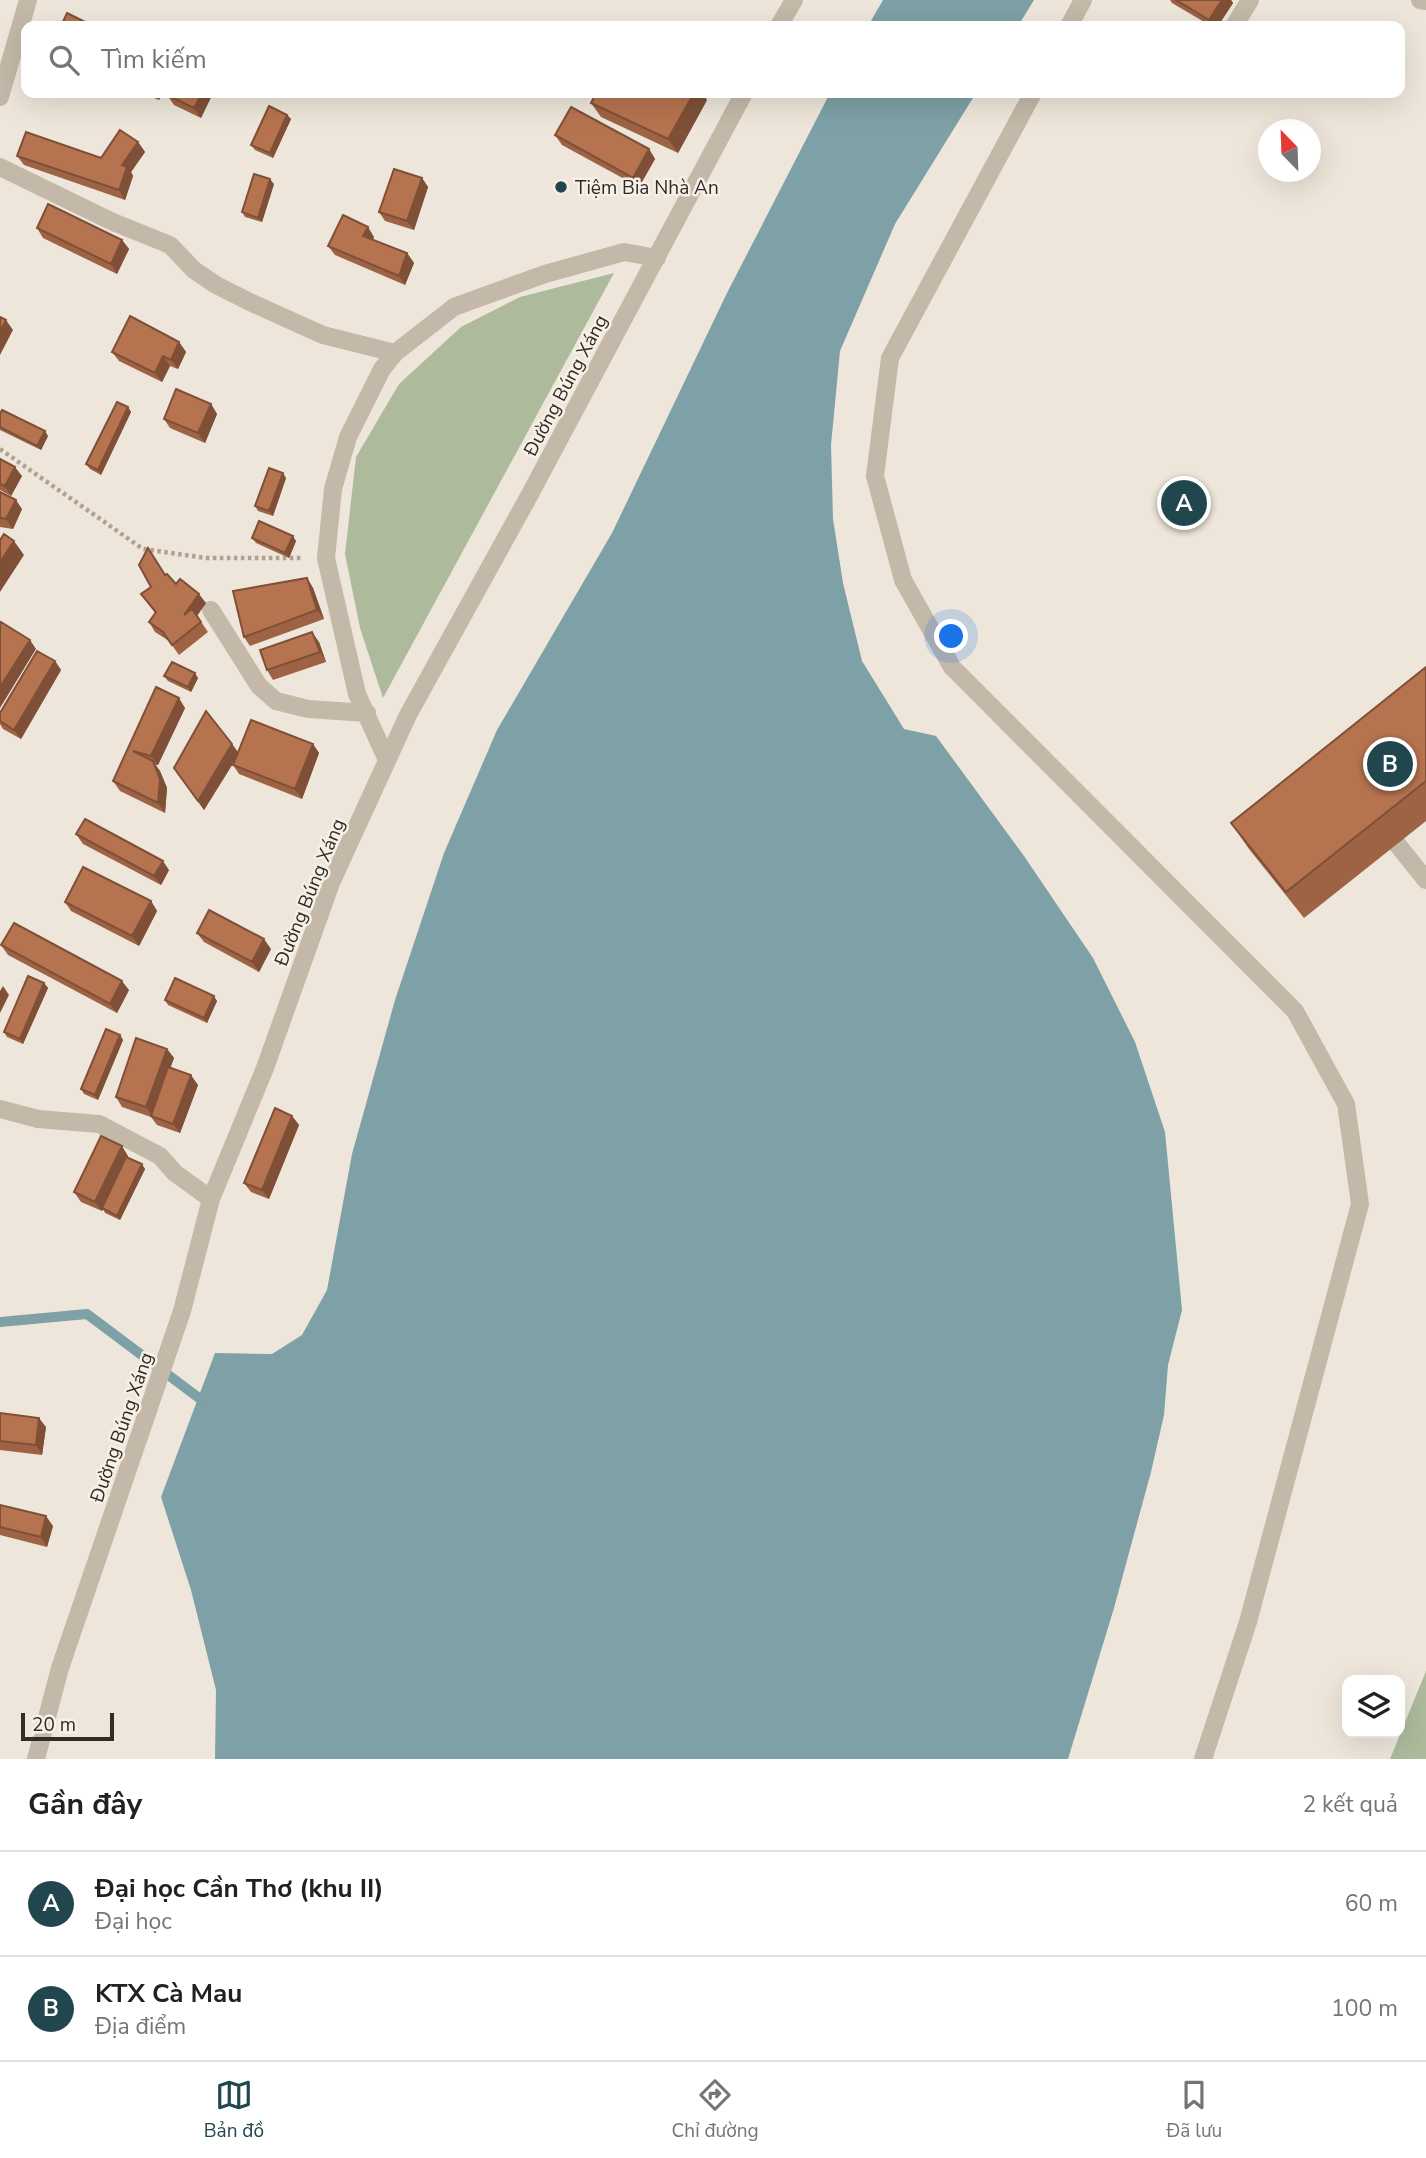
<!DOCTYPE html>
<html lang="vi">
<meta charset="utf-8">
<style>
body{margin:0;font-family:"Nunito Sans",sans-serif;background:#f2f2f2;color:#202124}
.controls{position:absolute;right:21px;bottom:21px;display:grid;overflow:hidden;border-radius:14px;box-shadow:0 7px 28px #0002}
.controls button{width:63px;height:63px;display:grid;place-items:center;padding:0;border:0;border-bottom:2px solid #e0e0e0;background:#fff;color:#202124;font:35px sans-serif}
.compass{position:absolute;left:1258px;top:119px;width:63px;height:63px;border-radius:50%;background:#fff;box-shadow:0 7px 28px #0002;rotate:337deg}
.scale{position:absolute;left:21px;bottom:18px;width:93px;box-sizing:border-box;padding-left:7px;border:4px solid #322b27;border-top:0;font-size:19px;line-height:24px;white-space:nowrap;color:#322b27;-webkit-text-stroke:5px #f6f0e6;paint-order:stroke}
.you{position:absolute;left:952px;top:637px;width:24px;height:24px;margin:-18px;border:5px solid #fff;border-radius:50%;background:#1a73e8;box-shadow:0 0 0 10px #1a73e833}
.badge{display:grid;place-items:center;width:46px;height:46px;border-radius:50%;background:#22464e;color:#fff;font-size:23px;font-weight:700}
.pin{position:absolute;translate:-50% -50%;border:4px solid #fff;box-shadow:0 2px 7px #0006}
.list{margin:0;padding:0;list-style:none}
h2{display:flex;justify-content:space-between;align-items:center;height:91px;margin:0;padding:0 28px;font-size:30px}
h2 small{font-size:23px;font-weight:400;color:#757577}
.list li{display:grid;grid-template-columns:46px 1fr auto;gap:21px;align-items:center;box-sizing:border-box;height:105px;padding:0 28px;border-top:2px solid #e0e0e0}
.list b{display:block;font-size:26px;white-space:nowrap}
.list p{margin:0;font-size:23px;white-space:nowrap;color:#757577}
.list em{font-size:23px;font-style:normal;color:#757577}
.icon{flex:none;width:38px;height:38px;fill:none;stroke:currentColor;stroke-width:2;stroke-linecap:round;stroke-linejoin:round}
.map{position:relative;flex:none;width:1426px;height:1759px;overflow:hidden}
.search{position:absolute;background:#fff;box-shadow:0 7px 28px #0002;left:21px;right:21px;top:21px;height:77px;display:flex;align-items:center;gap:18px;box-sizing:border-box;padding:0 24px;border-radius:14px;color:#757577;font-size:26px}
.sheet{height:301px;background:#fff}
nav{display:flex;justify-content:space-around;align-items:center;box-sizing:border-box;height:98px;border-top:2px solid #e0e0e0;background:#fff;font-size:19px;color:#757577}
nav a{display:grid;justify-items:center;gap:4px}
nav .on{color:#22464e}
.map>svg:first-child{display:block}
.green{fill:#adbb9c}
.water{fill:#7da1a7}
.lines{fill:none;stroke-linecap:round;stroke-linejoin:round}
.stream{stroke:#7da1a7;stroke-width:10}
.path{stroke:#afa292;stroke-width:4.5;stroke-dasharray:3.5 3.5;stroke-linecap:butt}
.minor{stroke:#c4b8a8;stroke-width:18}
.wall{fill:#9d6344}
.shaded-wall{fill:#7f5037}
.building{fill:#b6734f;stroke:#7f5037;stroke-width:2}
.poi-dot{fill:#22464e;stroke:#f6f0e6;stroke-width:2.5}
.labels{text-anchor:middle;stroke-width:5;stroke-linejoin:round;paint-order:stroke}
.poi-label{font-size:19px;fill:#322b27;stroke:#f6f0e6;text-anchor:start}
.street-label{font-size:19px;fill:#322b27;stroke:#f6f0e6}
</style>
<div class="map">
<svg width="1426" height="1759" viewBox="0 0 1426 1759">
<rect width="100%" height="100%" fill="#eee6da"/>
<path class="green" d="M 614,273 L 383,698 L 360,628 L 345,554 L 356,457 L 399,384 L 461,327 L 520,297 Z
M 1426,1671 L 1426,1759 L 1390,1759 Z"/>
<path class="water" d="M 883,0 L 1034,0 L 1018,26 L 868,26 Z
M 830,93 L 976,93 L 895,224 L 840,351 L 831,445 L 833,519 L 843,583 L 862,661 L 904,729 L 936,736 L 1024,856 L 1093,958 L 1135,1042 L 1165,1132 L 1182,1310 L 1168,1365 L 1164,1415 L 1151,1472 L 1114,1608 L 1068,1759 L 215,1759 L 216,1690 L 191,1590 L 161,1497 L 215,1353 L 272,1354 L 302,1335 L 327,1290 L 352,1154 L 395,1000 L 444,853 L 497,730 L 612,533 L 727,293 Z"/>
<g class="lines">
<path class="stream" d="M 0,1322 L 87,1314 L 199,1398"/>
<path class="path" d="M 0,449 L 143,549 L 206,558 L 303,558"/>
<path class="minor" d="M 1420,0 L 1426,1
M 779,26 L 794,0
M 1069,26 L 1083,0
M 1234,26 L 1250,0
M 1033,93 L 890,358 L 875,476 L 903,580 L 952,667 L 1295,1011 L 1346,1104 L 1360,1204 L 1248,1622 L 1203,1759
M 0,97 L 28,0
M 0,167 L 113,222 L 170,245 L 194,270 L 216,285 L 254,304 L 323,335 L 395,353
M 211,610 L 259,686 L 276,701 L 308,709 L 367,713
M 387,760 L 357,694 L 326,558 L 333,489 L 348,437 L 382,369 L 395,353 L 454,307 L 545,274 L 624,252 L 657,258
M 1397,844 L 1426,880
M 0,1109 L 38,1119 L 99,1124 L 160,1156 L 175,1173 L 211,1199
M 36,1759 L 60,1668 L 182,1311 L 211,1199 L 265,1068 L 331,883 L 408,715 L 529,496 L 744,93"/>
</g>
<path class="wall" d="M 1170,0 L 1231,0 L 1233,3 L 1218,26 L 1211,26 L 1172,3 Z
M 141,93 L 162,93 L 159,100 Z
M 169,93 L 213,93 L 201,118 L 174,105 L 167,95 Z
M 596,93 L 702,93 L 707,100 L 678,153 L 601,117 L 591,103 Z
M 287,115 L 291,119 L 273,158 L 255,150 L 251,145 Z
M 555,135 L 649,149 L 655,159 L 639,187 L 562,145 Z
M 138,142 L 145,152 L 131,172 L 133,176 L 125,200 L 24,165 L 17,156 L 101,158 Z
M 422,178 L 428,187 L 414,230 L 385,221 L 379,212 Z
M 274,184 L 262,222 L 245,217 L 242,212 Z
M 37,228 L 122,240 L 129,249 L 117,274 L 43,238 Z
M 374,237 L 373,240 L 407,253 L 414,263 L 405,285 L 335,255 L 328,246 Z
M 179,342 L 186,352 L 178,369 L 170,366 L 162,382 L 119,361 L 112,352 Z
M 211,404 L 217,414 L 205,443 L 170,428 L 164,419 Z
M 128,407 L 131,412 L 101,475 L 90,469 L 86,464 Z
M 0,414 L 48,436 L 41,450 L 0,430 Z
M 0,459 L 22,476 L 11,496 L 0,490 Z
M 286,478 L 273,516 L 258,511 L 255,506 Z
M 0,492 L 22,509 L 13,529 L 0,527 Z
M 252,538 L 296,541 L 289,558 L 256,543 Z
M 165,575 L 176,584 L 206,603 L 197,616 L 208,632 L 179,655 L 169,641 L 155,632 L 149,622 L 155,613 L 141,594 Z
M 307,578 L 313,588 L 324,619 L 250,646 L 244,637 Z
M 319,642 L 326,662 L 273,680 L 267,670 Z
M 55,661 L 61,670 L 21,739 L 3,729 L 0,724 L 0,713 Z
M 1426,667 L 1426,821 L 1304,918 L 1249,849 L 1231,823 Z
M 164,676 L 198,678 L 191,692 L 168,681 Z
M 156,687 L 185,708 L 158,765 L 155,765 L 160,771 L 167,788 L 165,813 L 120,791 L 113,781 Z
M 232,744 L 238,752 L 313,744 L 319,753 L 302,799 L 239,774 L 233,765 L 233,763 L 204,810 L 174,768 Z
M 76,834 L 169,870 L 161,885 L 83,844 Z
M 151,901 L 157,911 L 139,946 L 71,911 L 65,902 Z
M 197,933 L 271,949 L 259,972 L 204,942 Z
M 1,945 L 129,990 L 117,1013 L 8,955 Z
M 44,983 L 48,988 L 23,1044 L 7,1037 L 4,1032 Z
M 165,1000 L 217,1001 L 207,1023 L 168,1005 Z
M 120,1035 L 123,1040 L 98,1100 L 84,1094 L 81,1089 Z
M 167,1049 L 174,1058 L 170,1067 L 198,1085 L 180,1133 L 157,1125 L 151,1117 L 122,1107 L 116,1097 Z
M 292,1116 L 299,1125 L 269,1199 L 251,1192 L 244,1183 Z
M 128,1156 L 128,1158 L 145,1169 L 120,1220 L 105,1213 L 103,1209 L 102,1211 L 81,1202 L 74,1192 Z
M 0,1413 L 46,1427 L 42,1455 L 0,1450 Z
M 0,1505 L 53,1526 L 47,1547 L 0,1535 Z"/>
<path class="shaded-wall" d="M 1222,0 L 1231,0 L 1233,3 L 1218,26 L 1214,26 L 1209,20 Z
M 156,93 L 162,93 L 159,100 L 156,95 Z
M 202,93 L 213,93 L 201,118 L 194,108 Z
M 694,93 L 702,93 L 707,100 L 678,153 L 668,139 Z
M 287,115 L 291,119 L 273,158 L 270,153 Z
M 138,142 L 145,152 L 131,172 L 133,176 L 125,200 L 119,190 L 122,165 Z
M 649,149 L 655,159 L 639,187 L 633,178 Z
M 422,178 L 428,187 L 414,230 L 407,221 Z
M 270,179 L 274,184 L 262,222 L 258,218 Z
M 368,227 L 374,237 L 370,246 L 363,236 Z
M 122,240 L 129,249 L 117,274 L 111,264 Z
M 407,253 L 414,263 L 405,285 L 399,276 Z
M 6,320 L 13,330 L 0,355 L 0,332 Z
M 179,342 L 186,352 L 178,369 L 171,360 Z
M 163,356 L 170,366 L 162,382 L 155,373 Z
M 211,404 L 217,414 L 205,443 L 198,433 Z
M 128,407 L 131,412 L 101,475 L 98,470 Z
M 45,431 L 48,436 L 41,450 L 37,446 Z
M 15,467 L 22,476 L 11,496 L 5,486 Z
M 283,473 L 286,478 L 273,516 L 269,511 Z
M 16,500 L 22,509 L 13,529 L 6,519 Z
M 293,536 L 296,541 L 289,558 L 285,553 Z
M 14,541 L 24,555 L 0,592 L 0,562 Z
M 307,578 L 313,588 L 324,619 L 317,610 Z
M 199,594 L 206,603 L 191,624 L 184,615 Z
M 312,632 L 319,642 L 326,662 L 320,652 Z
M 30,640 L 36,649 L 0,708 L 0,687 Z
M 55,661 L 61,670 L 21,739 L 14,730 Z
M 195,673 L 198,678 L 191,692 L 188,687 Z
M 179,698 L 185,708 L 158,765 L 151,756 Z
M 232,744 L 239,754 L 204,810 L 198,801 Z
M 313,744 L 319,753 L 302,799 L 295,789 Z
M 153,761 L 160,771 L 167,788 L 165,813 L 158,803 Z
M 163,861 L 169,870 L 161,885 L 154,876 Z
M 151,901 L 157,911 L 139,946 L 132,936 Z
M 264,939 L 271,949 L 259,972 L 252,962 Z
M 122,981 L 129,990 L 117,1013 L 110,1004 Z
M 44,983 L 48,988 L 23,1044 L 20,1039 Z
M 3,986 L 9,995 L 0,1013 L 0,991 Z
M 214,996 L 217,1001 L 207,1023 L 204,1018 Z
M 120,1035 L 123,1040 L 98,1100 L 95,1095 Z
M 167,1049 L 174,1058 L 153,1117 L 146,1107 Z
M 191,1075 L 198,1085 L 180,1133 L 173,1124 Z
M 292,1116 L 299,1125 L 269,1199 L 262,1190 Z
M 122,1146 L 128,1156 L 102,1211 L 95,1202 Z
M 142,1164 L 145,1169 L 120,1220 L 117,1216 Z
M 39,1418 L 46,1427 L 42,1455 L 36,1445 Z
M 46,1516 L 53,1526 L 47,1547 L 41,1537 Z"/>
<path class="building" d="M 1176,0 L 1222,0 L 1209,20 Z
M 67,13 L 93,26 L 61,26 Z
M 169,93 L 202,93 L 194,108 L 167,95 Z
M 596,93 L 694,93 L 668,139 L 591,103 Z
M 269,106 L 287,115 L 270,153 L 251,145 Z
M 571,107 L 649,149 L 633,178 L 555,135 Z
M 120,130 L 138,142 L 122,165 L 127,167 L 119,190 L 17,156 L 26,132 L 101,158 Z
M 394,169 L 422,178 L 407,221 L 379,212 Z
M 254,174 L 270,179 L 258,218 L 242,212 Z
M 48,204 L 122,240 L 111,264 L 37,228 Z
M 343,215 L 368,227 L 363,236 L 407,253 L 399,276 L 328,246 Z
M 130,316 L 179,342 L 171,360 L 163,356 L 155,373 L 112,352 Z
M 0,317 L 6,320 L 0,332 Z
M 176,389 L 211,404 L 198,433 L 164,419 Z
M 117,402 L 128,407 L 98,470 L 86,464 Z
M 2,410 L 45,431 L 37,446 L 0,427 L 0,414 Z
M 0,459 L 15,467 L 5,486 L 0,484 Z
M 269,468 L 283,473 L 269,511 L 255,506 Z
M 0,492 L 16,500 L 6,519 L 0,518 Z
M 259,521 L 293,536 L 285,553 L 252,538 Z
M 4,534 L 14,541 L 0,562 L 0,540 Z
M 148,548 L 165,575 L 167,574 L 176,584 L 180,579 L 199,594 L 184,615 L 192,609 L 201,622 L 172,645 L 163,632 L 149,622 L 156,612 L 141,594 L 151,587 L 139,565 Z
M 307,578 L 317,610 L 244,637 L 233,591 Z
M 1,622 L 30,640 L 0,687 L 0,624 Z
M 312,632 L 320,652 L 267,670 L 260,650 Z
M 37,651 L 55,661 L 14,730 L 0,721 L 0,713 Z
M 172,662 L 195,673 L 188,687 L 164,676 Z
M 1426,667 L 1426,781 L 1286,892 L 1231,823 Z
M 156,687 L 179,698 L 151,756 L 133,751 L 153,761 L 160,779 L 158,803 L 113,781 Z
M 206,711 L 232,744 L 198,801 L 174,768 Z
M 251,720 L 313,744 L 295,789 L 233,765 Z
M 85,819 L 163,861 L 154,876 L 76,834 Z
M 83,867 L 151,901 L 132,936 L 65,902 Z
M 209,910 L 264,939 L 252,962 L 197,933 Z
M 14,923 L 122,981 L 110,1004 L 1,945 Z
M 28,976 L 44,983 L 20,1039 L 4,1032 Z
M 175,978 L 214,996 L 204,1018 L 165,1000 Z
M 106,1029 L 120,1035 L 95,1095 L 81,1089 Z
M 136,1038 L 167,1049 L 146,1107 L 116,1097 Z
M 168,1067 L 191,1075 L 173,1124 L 151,1116 Z
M 275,1108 L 292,1116 L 262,1190 L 244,1183 Z
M 101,1136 L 122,1146 L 95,1202 L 74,1192 Z
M 126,1157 L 142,1164 L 117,1216 L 102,1208 Z
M 0,1413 L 39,1418 L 36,1445 L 0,1441 Z
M 0,1505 L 46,1516 L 41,1537 L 0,1527 Z"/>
<circle class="poi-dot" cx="561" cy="187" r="7"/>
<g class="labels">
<g class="poi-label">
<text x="575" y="194">Tiệm Bia Nhà An</text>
</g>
<g class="street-label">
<text transform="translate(565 385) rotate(-62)" y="7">Đường Búng Xáng</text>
<text transform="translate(309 892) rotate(-68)" y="7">Đường Búng Xáng</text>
<text transform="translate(121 1427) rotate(-71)" y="7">Đường Búng Xáng</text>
</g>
</g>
</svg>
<div class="controls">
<button><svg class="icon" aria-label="layers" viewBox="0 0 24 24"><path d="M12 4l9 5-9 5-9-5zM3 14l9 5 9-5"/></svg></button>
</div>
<svg class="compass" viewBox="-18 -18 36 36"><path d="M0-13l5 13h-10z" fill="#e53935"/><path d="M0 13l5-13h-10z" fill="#757577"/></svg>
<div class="scale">20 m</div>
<div class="you"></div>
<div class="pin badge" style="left:1184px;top:503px">A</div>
<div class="pin badge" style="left:1390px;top:764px">B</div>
<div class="search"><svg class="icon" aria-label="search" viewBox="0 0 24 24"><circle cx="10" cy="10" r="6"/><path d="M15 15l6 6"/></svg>Tìm kiếm</div>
</div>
<section class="sheet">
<h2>Gần đây<small>2 kết quả</small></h2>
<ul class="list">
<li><span class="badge">A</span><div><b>Đại học Cần Thơ (khu II)</b><p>Đại học</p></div><em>60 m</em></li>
<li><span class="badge">B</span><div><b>KTX Cà Mau</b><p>Địa điểm</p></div><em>100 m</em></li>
</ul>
</section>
<nav>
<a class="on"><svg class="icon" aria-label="map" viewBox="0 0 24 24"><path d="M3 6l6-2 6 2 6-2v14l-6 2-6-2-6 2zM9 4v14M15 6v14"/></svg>Bản đồ</a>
<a><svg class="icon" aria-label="directions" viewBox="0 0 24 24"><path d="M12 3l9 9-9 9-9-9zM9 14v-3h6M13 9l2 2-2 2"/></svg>Chỉ đường</a>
<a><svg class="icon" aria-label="saved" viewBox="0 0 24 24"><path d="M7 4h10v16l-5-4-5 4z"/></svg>Đã lưu</a>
</nav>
